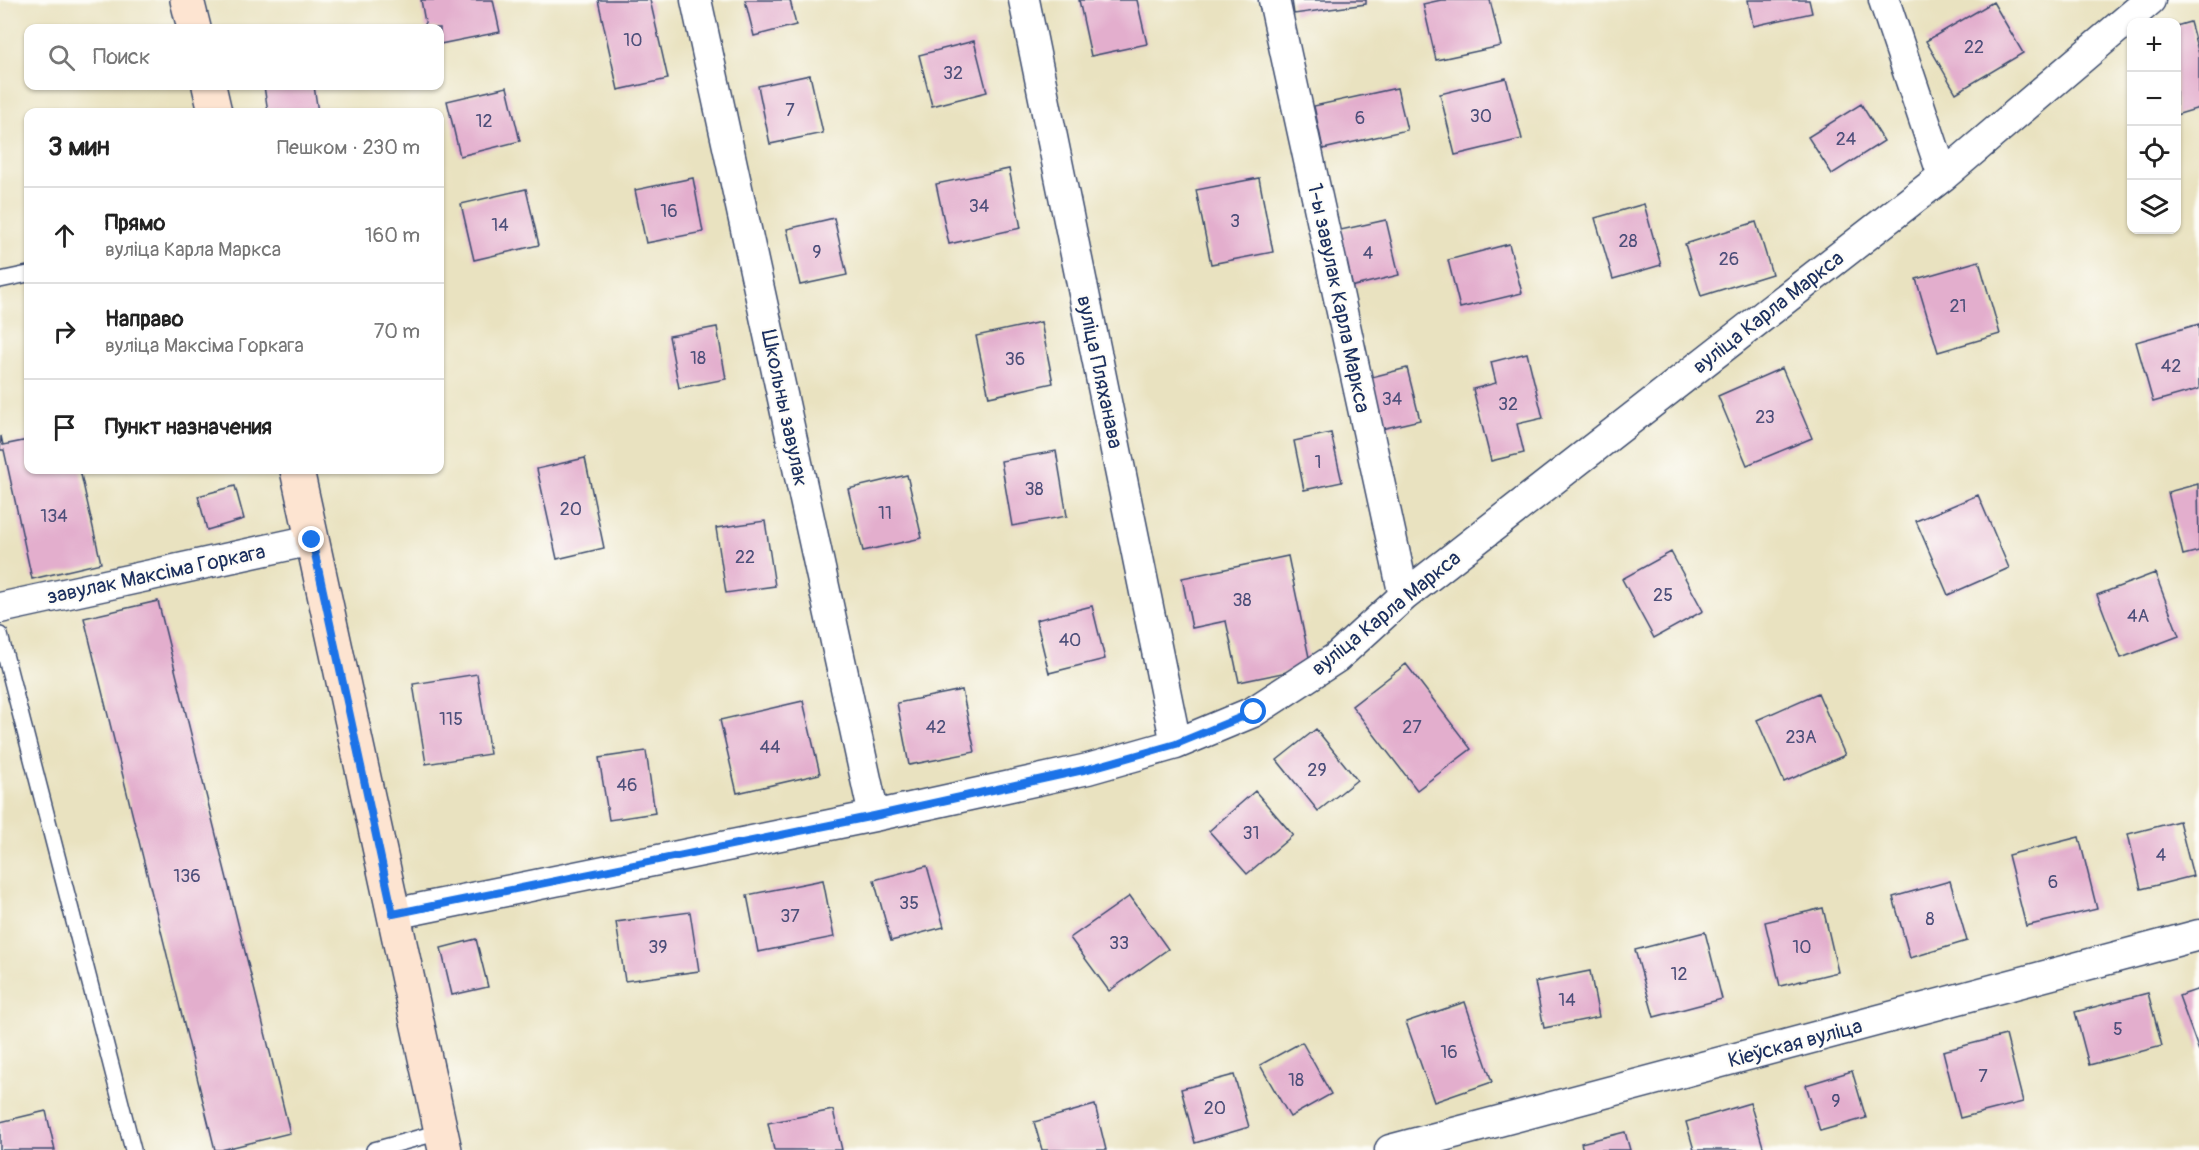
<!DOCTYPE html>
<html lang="ru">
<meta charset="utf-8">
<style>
body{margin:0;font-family:Pangolin,sans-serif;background:#f6f6f6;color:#222}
.controls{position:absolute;right:18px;top:18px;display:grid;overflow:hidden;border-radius:12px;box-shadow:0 2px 4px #0004}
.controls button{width:54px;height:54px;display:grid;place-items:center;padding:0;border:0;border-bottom:2px solid #e0e0e0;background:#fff;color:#222;font:30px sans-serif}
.stop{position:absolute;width:18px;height:18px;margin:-14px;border:4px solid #1a73e8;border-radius:50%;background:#fff}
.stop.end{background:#1a73e8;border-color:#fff;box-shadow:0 2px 6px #0008}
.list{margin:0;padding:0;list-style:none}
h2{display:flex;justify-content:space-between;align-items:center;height:78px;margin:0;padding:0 24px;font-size:26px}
h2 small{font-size:20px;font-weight:400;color:#767676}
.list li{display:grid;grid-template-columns:39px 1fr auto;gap:18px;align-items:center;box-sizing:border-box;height:96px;padding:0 24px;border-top:2px solid #e0e0e0}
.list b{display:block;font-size:22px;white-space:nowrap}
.list p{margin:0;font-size:20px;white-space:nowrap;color:#767676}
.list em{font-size:20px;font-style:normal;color:#767676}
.icon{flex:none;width:33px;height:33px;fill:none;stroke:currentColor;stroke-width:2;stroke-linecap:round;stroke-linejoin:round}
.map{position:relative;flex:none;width:2199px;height:1150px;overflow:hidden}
.search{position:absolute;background:#fff;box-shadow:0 2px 4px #0004;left:24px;top:24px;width:420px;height:66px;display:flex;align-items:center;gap:15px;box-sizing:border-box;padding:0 21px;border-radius:12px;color:#767676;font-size:22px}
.panel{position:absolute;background:#fff;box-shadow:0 2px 4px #0004;left:24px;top:108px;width:420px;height:366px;border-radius:12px}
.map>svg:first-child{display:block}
.building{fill:#e3aecd}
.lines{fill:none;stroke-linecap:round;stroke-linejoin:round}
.lane-casing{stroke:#3a4a6d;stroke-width:18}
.street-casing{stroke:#3a4a6d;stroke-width:33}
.secondary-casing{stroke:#3a4a6d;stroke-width:36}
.lane{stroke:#fff;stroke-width:15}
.street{stroke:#fff;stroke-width:30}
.secondary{stroke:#fde4d1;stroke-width:33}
.route{stroke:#1a73e8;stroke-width:8}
.labels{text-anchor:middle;stroke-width:4.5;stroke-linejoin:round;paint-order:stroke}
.number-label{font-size:18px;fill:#4d4f7a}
.street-label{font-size:21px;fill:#1b2f5e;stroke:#fdfcf7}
</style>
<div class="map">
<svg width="2199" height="1150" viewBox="0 0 2199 1150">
<rect width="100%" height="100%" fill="#fdfcf7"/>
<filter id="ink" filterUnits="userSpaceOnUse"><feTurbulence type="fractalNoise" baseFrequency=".0167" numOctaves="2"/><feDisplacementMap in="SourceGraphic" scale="12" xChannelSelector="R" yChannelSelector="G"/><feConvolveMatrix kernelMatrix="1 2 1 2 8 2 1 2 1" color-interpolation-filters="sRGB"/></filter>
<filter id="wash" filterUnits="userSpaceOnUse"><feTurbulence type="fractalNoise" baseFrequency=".008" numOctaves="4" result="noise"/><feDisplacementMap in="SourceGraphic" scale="24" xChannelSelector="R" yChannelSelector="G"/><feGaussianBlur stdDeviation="1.35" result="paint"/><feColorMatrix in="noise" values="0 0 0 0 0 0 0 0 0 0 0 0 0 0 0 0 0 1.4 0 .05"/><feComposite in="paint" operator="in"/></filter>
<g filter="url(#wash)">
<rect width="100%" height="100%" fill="#e9e2c0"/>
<g id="blocks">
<path class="building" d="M 421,0 L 493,0 L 500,32 L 440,44 L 440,28 L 426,28 Z
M 598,0 L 650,0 L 668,79 L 618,90 Z
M 745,0 L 790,0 L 796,25 L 754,36 Z
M 1079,0 L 1137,0 L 1147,44 L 1091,56 Z
M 1292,0 L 1366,0 L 1366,4 L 1294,14 Z
M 1441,0 L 1490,0 L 1501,46 L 1436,60 L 1423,4 Z
M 1748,0 L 1809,0 L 1812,13 L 1753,26 Z
M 1993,2 L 2023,53 L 1956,93 L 1926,41 Z
M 2190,22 L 2199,54 L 2199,108 L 2176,115 L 2176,26 Z
M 974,41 L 987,92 L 932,106 L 919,55 Z
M 810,75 L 823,133 L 770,144 L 758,86 Z
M 1506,78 L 1522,139 L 1455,155 L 1440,94 Z
M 264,86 L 314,86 L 318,112 L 268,112 Z
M 507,87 L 520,141 L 460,156 L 447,101 Z
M 1397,88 L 1407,130 L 1323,149 L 1314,106 Z
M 1861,104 L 1884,141 L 1832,174 L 1808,137 Z
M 1009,169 L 1021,228 L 949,244 L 936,184 Z
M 693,178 L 703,232 L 646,243 L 635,190 Z
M 1259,178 L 1273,252 L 1211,264 L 1196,190 Z
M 526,189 L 539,245 L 474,260 L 461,204 Z
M 1644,204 L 1661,265 L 1613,279 L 1595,218 Z
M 834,218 L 847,275 L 800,285 L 787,229 Z
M 1386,220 L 1399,275 L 1350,287 L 1336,231 Z
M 1756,222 L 1772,274 L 1701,296 L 1685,244 Z
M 1509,244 L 1522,293 L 1460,308 L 1448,260 Z
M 1979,261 L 2000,334 L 1938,352 L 1916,279 Z
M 1041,322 L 1053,383 L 989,397 L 976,336 Z
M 2199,324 L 2199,389 L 2153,402 L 2136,342 Z
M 717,327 L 726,379 L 679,388 L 669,336 Z
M 1527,353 L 1543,418 L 1517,424 L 1524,453 L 1491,461 L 1473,389 L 1496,383 L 1491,362 Z
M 1407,368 L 1420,420 L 1377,430 L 1364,379 Z
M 1782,368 L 1812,438 L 1747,465 L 1718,396 Z
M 1331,433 L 1342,482 L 1304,490 L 1294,441 Z
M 1,436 L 3,445 L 28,440 L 28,470 L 80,470 L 101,563 L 32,579 L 4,450 L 0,450 Z
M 1056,451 L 1067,516 L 1012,526 L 1001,461 Z
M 585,458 L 604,548 L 557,559 L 537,469 Z
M 907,475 L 922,538 L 863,551 L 848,489 Z
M 2198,484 L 2199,551 L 2183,555 L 2168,492 Z
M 235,486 L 244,519 L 207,530 L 198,496 Z
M 1978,495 L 2009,568 L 1948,595 L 1916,521 Z
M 765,521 L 775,586 L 726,593 L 716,528 Z
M 1671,552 L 1703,611 L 1654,638 L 1622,579 Z
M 1288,556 L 1311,667 L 1239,682 L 1226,621 L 1192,628 L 1182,578 Z
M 2155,573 L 2179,636 L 2121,658 L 2097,595 Z
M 158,601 L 290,1133 L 221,1150 L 215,1150 L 84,618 Z
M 1092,606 L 1105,659 L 1049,673 L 1036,620 Z
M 1406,664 L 1471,749 L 1417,790 L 1352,706 Z
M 477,674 L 490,754 L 426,764 L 413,684 Z
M 962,690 L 975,752 L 909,765 L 897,703 Z
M 1818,693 L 1845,755 L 1784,782 L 1757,720 Z
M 803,701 L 820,774 L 737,793 L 720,720 Z
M 1316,729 L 1357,780 L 1318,811 L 1277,760 Z
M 646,751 L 655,813 L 609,820 L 599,758 Z
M 1255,791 L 1293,835 L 1247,874 L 1209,831 Z
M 2179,821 L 2193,876 L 2141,889 L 2128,834 Z
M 2079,837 L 2097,909 L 2026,926 L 2008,855 Z
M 927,866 L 944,927 L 891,941 L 874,880 Z
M 823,880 L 834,937 L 758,952 L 747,895 Z
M 1950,881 L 1967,941 L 1910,958 L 1893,897 Z
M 1130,896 L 1168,949 L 1109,991 L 1070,938 Z
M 1823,908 L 1838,972 L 1780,986 L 1765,922 Z
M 690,912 L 699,971 L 625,981 L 616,922 Z
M 1705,932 L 1722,999 L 1654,1017 L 1635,950 Z
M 476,939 L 488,987 L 452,995 L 441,948 Z
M 1590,971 L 1599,1017 L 1544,1028 L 1535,982 Z
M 2199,989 L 2199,1051 L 2179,996 Z
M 2148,993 L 2162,1046 L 2089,1065 L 2075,1012 Z
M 1465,1002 L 1492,1082 L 1434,1102 L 1406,1022 Z
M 2006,1035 L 2023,1102 L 1960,1118 L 1943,1051 Z
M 1302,1042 L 1331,1094 L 1290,1117 L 1260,1065 Z
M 1852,1071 L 1866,1118 L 1820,1131 L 1806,1085 Z
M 1234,1075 L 1249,1127 L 1195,1143 L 1181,1089 Z
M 1750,1103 L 1764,1150 L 1694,1150 L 1686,1122 Z
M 1095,1105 L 1106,1150 L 1042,1150 L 1034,1122 Z
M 833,1110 L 842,1150 L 774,1150 L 768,1123 Z
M 46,1111 L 55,1150 L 0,1150 L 0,1122 Z
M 1625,1132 L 1630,1150 L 1583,1150 L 1581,1143 Z"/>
</g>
</g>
<g filter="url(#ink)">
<use href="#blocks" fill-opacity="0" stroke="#3a4a6d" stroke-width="1.5"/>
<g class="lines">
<g class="lane-casing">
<path id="lane" d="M 0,280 L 28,274
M 0,635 L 133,1150
M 374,1150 L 440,1132"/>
</g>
<g class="street-casing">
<path id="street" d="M 696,0 L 874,816
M 1024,0 L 1176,744
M 1274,0 L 1404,596
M 1884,0 L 1943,176
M 0,608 L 312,540
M 393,914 L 874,816 L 1088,769 L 1176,744 L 1253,712 L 1336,658 L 1404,596 L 1943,176 L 2150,0
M 1390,1150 L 2199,935"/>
</g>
<g class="secondary-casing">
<path id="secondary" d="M 187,0 L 194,28
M 209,86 L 215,112
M 297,470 L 445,1150"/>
</g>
<use href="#lane" class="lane"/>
<use href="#street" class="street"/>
<use href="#secondary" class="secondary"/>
</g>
</g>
<g class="lines" filter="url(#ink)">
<path class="route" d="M 312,540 L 393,914 L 874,816 L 1088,769 L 1176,744 L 1254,712"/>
</g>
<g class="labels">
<g class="number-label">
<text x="633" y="46">10</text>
<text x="1974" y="53">22</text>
<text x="953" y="79">32</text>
<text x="790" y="116">7</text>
<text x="1481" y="122">30</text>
<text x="1360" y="124">6</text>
<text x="484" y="127">12</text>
<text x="1846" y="145">24</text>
<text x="979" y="212">34</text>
<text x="669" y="217">16</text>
<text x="1235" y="227">3</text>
<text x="500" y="231">14</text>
<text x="1628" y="247">28</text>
<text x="817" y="258">9</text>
<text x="1368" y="259">4</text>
<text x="1729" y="265">26</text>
<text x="1958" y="312">21</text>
<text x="698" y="364">18</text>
<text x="1015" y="365">36</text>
<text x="2171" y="372">42</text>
<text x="1392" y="405">34</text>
<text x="1508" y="410">32</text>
<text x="1765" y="423">23</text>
<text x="1318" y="468">1</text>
<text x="1034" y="495">38</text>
<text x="571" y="515">20</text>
<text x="885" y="519">11</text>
<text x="54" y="522">134</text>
<text x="745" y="563">22</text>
<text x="1663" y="601">25</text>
<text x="1242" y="606">38</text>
<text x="2138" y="622">4А</text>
<text x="1070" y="646">40</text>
<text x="451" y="725">115</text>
<text x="936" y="733">42</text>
<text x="1412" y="733">27</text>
<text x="1801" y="743">23А</text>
<text x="770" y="753">44</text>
<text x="1317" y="776">29</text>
<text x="627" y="791">46</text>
<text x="1251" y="839">31</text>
<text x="2161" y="861">4</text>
<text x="187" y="882">136</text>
<text x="2053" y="888">6</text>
<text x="909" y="909">35</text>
<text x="790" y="922">37</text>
<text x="1930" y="925">8</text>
<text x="1119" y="949">33</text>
<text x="658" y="953">39</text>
<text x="1802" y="953">10</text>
<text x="1679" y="980">12</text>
<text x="1567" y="1006">14</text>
<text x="2118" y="1035">5</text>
<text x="1449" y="1058">16</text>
<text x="1983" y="1082">7</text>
<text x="1296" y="1086">18</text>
<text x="1836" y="1107">9</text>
<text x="1215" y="1114">20</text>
</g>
<g class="street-label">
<text transform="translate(1339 298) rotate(78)" y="7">1-ы завулак Карла Маркса</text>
<text transform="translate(1768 312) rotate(-38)" y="7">вуліца Карла Маркса</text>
<text transform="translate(1100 372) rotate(78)" y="7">вуліца Пляханава</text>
<text transform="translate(785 408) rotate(78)" y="7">Школьны завулак</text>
<text transform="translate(156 574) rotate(-12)" y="7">завулак Максіма Горкага</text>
<text transform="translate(1386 613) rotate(-39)" y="7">вуліца Карла Маркса</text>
<text transform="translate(1795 1043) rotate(-15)" y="7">Кіеўская вуліца</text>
</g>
</g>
</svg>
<div class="controls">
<button>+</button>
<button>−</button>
<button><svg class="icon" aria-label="locate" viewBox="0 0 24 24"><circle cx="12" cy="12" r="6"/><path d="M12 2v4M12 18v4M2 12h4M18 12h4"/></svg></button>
<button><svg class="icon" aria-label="layers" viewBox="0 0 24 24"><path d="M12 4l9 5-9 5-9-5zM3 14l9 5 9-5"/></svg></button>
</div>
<div class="stop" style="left:1254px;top:712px"></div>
<div class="stop end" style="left:312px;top:540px"></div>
<div class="search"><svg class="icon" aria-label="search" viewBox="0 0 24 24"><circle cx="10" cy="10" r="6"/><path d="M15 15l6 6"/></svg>Поиск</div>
<section class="panel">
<h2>3 мин<small>Пешком · 230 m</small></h2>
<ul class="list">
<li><svg class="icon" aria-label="ahead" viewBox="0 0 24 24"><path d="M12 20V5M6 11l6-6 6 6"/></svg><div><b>Прямо</b><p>вуліца Карла Маркса</p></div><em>160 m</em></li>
<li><svg class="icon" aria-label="right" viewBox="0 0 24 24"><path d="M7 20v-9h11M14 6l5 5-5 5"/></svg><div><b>Направо</b><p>вуліца Максіма Горкага</p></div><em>70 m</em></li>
<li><svg class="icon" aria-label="arrive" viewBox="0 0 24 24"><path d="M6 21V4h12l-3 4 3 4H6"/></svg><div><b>Пункт назначения</b></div></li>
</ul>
</section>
</div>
